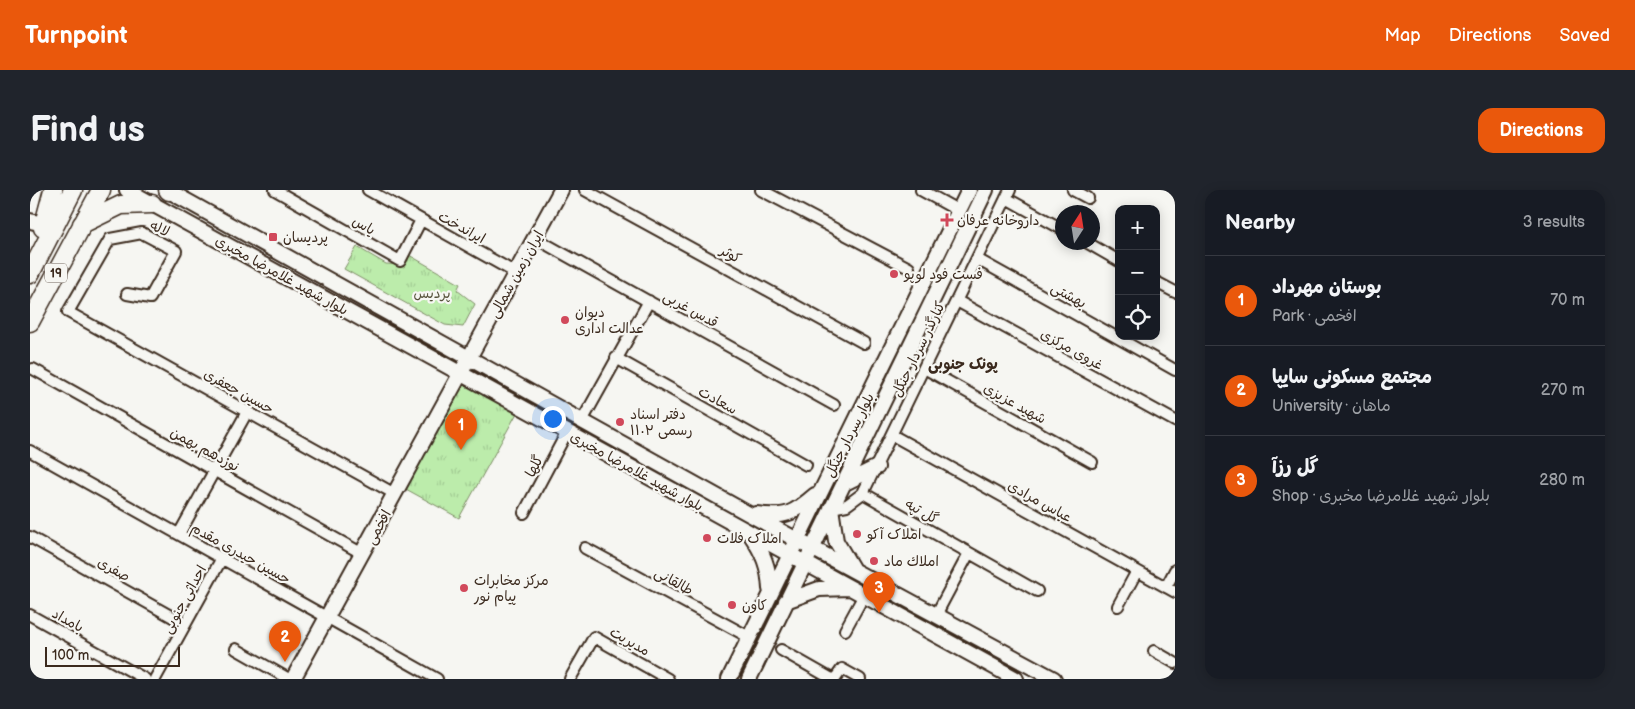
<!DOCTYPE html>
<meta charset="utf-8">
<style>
body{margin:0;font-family:"Balsamiq Sans","Playpen Sans Arabic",sans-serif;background:#20242c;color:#f1f3f6}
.controls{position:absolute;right:15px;top:15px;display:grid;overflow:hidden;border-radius:10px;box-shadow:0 2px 12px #0003}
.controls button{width:45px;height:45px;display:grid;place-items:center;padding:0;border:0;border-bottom:1px solid #363941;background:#171b24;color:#f1f3f6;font:25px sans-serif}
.compass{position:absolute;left:1025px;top:15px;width:45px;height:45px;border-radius:50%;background:#171b24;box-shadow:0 2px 12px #0003;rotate:12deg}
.scale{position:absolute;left:15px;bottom:12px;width:135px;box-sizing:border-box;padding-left:5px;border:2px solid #3b2a1e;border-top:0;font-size:14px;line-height:18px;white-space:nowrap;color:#3b2a1e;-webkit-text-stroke:4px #f6f6f2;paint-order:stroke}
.you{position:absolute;left:522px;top:228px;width:18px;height:18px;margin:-12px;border:4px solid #fff;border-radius:50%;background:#1a73e8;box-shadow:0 0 0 8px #1a73e833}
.badge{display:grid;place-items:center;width:32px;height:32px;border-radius:50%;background:#ea580c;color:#fff;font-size:16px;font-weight:700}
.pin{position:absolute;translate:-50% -41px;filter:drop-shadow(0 1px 2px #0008)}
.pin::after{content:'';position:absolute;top:26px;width:18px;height:15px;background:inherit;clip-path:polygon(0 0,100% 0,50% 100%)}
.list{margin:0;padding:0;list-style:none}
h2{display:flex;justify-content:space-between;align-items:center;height:65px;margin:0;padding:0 20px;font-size:21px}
h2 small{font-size:16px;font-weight:400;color:#9ea1a6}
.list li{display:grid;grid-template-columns:32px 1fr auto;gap:15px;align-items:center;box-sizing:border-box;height:90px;padding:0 20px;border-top:1px solid #363941}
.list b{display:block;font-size:19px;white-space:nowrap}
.list p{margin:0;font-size:16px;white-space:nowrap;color:#9ea1a6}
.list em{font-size:16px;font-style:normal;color:#9ea1a6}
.icon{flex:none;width:28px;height:28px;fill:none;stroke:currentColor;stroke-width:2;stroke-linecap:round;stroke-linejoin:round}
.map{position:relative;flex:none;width:1145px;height:489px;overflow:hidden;border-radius:15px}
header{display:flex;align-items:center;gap:30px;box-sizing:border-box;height:70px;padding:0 25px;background:#ea580c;color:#fff}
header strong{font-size:24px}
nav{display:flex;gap:28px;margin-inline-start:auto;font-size:18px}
.intro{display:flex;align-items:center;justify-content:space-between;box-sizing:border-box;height:120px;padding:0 30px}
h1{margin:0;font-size:35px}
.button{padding:12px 22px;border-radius:15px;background:#ea580c;color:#fff;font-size:18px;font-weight:700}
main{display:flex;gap:30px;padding:0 30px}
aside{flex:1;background:#171b24;border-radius:15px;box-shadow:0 2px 12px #0003}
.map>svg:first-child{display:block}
.park{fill:url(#park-tufts);stroke:#7c8b64}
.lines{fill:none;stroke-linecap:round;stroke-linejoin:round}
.street-casing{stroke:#3b2a1e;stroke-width:14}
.secondary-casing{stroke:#3b2a1e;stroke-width:18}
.highway-casing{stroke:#3b2a1e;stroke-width:21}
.street{stroke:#f6f6f2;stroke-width:10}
.secondary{stroke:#f6f6f2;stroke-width:14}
.highway{stroke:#f6f6f2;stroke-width:18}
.poi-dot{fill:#d1495b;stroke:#f6f6f2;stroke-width:2}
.labels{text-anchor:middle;stroke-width:4.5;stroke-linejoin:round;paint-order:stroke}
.shield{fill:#f6f6f2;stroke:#73675e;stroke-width:1}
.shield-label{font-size:12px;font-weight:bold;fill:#3b2a1e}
.poi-label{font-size:14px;fill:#3b2a1e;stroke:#f6f6f2;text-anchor:start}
.street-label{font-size:14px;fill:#3b2a1e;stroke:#f6f6f2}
.park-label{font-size:14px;fill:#55513a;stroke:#f6f6f2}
.neighbourhood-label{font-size:15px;font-weight:bold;fill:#3b2a1e;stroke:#f6f6f2}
</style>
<header>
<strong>Turnpoint</strong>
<nav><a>Map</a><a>Directions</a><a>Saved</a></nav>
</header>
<div class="intro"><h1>Find us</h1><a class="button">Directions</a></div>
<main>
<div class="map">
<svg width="1145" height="489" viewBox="0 0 1145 489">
<defs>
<pattern id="park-tufts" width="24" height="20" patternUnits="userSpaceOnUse" patternTransform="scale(1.25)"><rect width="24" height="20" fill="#bcecab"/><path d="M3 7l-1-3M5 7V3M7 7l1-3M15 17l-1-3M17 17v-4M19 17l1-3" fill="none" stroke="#a2cb93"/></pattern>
</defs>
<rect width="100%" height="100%" fill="#f6f6f2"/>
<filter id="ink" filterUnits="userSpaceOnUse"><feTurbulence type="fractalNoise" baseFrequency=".02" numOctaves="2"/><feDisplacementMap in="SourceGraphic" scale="10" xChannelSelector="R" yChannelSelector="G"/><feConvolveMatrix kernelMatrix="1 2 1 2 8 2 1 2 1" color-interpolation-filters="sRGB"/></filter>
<g filter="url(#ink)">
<path class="park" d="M 327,57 L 356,74 L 373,75 L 379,65 L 430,94 L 427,100 L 445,114 L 433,137 L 415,135 L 314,79 Z
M 437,195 L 487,223 L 429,328 L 374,298 L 429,198 Z"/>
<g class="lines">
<g class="street-casing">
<path id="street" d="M 245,0 L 370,71 L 391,30
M 338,0 L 486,83
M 555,0 L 834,153
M 731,0 L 879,78
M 891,0 L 929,21
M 1043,0 L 1058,8
M 976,8 L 1032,39
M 505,48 L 804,215
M 1056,52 L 1089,71
M 947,69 L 1145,180
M 1126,92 L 1145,102
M 97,104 L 120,108 L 146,61 L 112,43 L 80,49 L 38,122 L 365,304
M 927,111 L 1145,231
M 586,168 L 776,275
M 894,178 L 1062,272
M 3,179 L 333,364
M 552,231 L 619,111
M 862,245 L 1145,402
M 0,261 L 407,489
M 833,303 L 1007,401
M 801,318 L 817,315 L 833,303 L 980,0
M 494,323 L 537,242
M 149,344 L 217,222
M 0,347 L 155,434
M 555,358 L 719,447
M 1136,397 L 1145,380
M 1088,416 L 1107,381
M 0,425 L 115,489
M 906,425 L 939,363
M 815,440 L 834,405
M 206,459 L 259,489
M 751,460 L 802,489
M 1124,461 L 1145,473
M 125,489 L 192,368
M 540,489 L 564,447 L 638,489
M 805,489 L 812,479 L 830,489"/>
</g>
<g class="secondary-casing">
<path id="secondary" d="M 97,0 L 986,489
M 137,0 L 719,324 L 1024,489
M 0,31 L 14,34
M 815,293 L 847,277
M 801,318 L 806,351 L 822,378
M 726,324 C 756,328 763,324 785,305
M 721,345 C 733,363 739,377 740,399
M 756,411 L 789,399 L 820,398
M 263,489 L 531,0
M 699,489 L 939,0
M 719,489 L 956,0"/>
</g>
<g class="highway-casing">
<path id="highway" d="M 138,0 L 139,1
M 52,34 L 91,15 L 122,14
M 13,38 L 23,0
M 0,84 L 43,0
M 0,132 L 71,0"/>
</g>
<use href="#street" class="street"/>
<use href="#secondary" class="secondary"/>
<use href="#highway" class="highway"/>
</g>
</g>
<g class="poi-dot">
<path d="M914.5 22.5h5v5h5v5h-5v5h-5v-5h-5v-5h5z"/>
<rect x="238" y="42" width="10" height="10" rx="2.5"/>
<circle cx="864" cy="84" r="5"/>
<circle cx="535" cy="130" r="5"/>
<circle cx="590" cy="232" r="5"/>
<circle cx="827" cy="344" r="5"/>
<circle cx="677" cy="348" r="5"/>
<circle cx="844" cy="371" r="5"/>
<circle cx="434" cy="398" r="5"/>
<circle cx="702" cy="415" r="5"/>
</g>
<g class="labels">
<rect class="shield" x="15" y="73.5" width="22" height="19" rx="4"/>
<g class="shield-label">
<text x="26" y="87">19</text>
</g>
<g class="poi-label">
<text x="927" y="35">داروخانه عرفان</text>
<text x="253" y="52">پردیسان</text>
<text x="874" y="89">فست فود لوپو</text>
<text x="545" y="127">دیوان<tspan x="545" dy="16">عدالت اداری</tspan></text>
<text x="600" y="229">دفتر اسناد<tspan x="600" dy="16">رسمی ۱۱۰۲</tspan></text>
<text x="837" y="349">املاک آکو</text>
<text x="687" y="353">املاک فلات</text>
<text x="854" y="376">املاك ماد</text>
<text x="444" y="395">مرکز مخابرات<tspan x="444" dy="16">پیام نور</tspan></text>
<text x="712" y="420">کاون</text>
</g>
<g class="street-label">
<text transform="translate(334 35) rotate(30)" y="5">یاس</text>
<text transform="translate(432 37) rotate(29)" y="5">ایراندخت</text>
<text transform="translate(130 38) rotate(25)" y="5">لاله</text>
<text transform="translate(701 64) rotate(29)" y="5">کوثر</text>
<text transform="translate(486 84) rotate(-61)" y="5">ایران زمین شمالی</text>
<text transform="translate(252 85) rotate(29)" y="5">بلوار شهید غلامرضا مخبری</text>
<text transform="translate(1039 105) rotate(29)" y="5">بهشتی</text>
<text transform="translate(661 119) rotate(29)" y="5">قدس غربی</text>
<text transform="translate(888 159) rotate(-64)" y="5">کنارگذر سردار جنگل</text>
<text transform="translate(1042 159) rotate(29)" y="5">غروی مرکزی</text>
<text transform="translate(209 201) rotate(29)" y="5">حسین جعفری</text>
<text transform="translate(688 210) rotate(29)" y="5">سعادت</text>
<text transform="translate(985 213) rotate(29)" y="5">شهید عزیزی</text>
<text transform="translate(819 245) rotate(-63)" y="5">بلوار سردار جنگل</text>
<text transform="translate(175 259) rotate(29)" y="5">نوزدهم بهمن</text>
<text transform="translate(504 276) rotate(-62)" y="5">گلها</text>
<text transform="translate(607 281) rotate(29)" y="5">بلوار شهید غلامرضا مخبری</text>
<text transform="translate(1010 311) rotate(29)" y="5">عباس مرادی</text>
<text transform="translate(892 321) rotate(30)" y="5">گل تپه</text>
<text transform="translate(348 337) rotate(-61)" y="5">افخمی</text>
<text transform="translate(211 363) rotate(29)" y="5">حسین حیدری مقدم</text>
<text transform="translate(84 379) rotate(29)" y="5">صفری</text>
<text transform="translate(644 391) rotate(29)" y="5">طالقانی</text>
<text transform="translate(154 409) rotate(-61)" y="5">احداثی جنوبی</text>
<text transform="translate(38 430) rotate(29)" y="5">بامداد</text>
<text transform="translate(600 451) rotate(30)" y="5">مدیریت</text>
</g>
<g class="park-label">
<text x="402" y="108">پردیس</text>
</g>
<g class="neighbourhood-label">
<text x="933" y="179">پونک جنوبی</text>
</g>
</g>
</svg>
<div class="controls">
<button>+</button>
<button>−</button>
<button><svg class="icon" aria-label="locate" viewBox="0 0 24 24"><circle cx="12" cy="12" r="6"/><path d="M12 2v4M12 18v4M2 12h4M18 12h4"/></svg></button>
</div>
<svg class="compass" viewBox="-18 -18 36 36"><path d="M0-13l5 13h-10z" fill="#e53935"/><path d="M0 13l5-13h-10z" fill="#9ea1a6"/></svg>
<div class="scale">100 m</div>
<div class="you"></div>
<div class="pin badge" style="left:431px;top:260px">1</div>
<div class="pin badge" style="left:255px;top:472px">2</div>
<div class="pin badge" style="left:849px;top:423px">3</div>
</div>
<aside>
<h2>Nearby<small>3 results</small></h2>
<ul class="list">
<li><span class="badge">1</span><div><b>بوستان مهرداد</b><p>Park · افخمی</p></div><em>70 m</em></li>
<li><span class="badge">2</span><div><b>مجتمع مسکونی سایپا</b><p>University · ماهان</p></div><em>270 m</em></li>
<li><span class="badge">3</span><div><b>گل رزآ</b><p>Shop · بلوار شهید غلامرضا مخبری</p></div><em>280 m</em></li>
</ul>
</aside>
</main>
